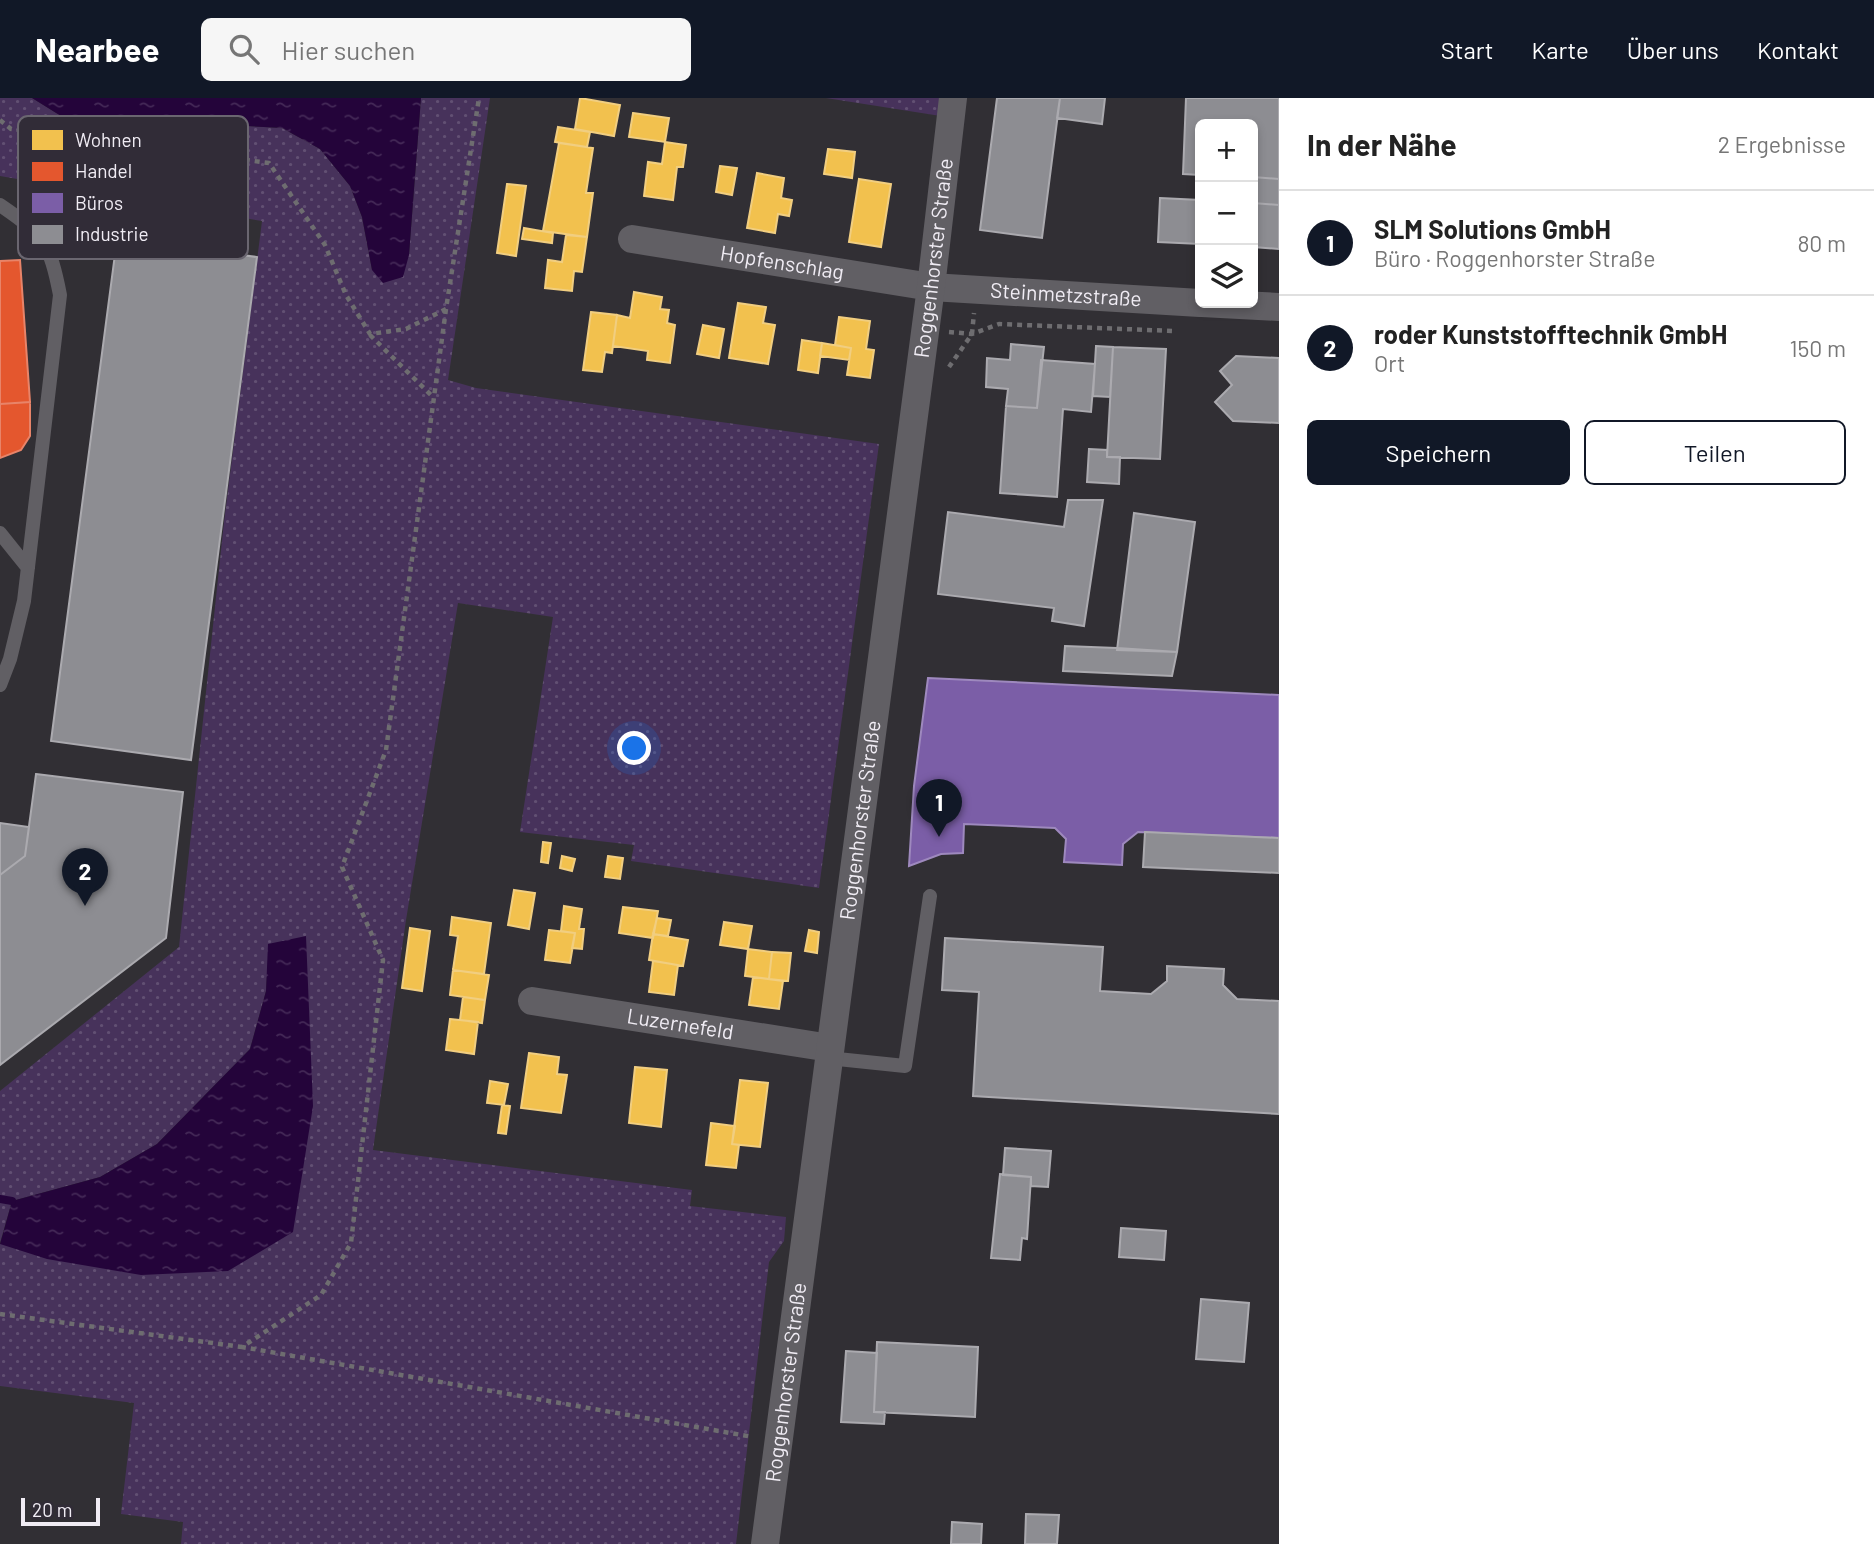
<!DOCTYPE html>
<html lang="de">
<meta charset="utf-8">
<style>
body{margin:0;font-family:Barlow,sans-serif;background:#f6f6f6;color:#222}
.controls{position:absolute;right:21px;top:21px;display:grid;overflow:hidden;border-radius:10px;box-shadow:0 4px 10px #0003}
.controls button{width:63px;height:63px;display:grid;place-items:center;padding:0;border:0;border-bottom:2px solid #e0e0e0;background:#fff;color:#222;font:35px sans-serif}
.scale{position:absolute;left:21px;bottom:18px;width:79px;box-sizing:border-box;padding-left:7px;border:4px solid #f0ecf4;border-top:0;font-size:19px;line-height:24px;white-space:nowrap;color:#f0ecf4;-webkit-text-stroke:5px #312c37;paint-order:stroke}
.you{position:absolute;left:635px;top:651px;width:24px;height:24px;margin:-18px;border:5px solid #fff;border-radius:50%;background:#1a73e8;box-shadow:0 0 0 10px #1a73e833}
.badge{display:grid;place-items:center;width:46px;height:46px;border-radius:50%;background:#111827;color:#fff;font-size:23px;font-weight:700}
.pin{position:absolute;translate:-50% -58px;filter:drop-shadow(0 2px 4px #0008)}
.pin::after{content:'';position:absolute;top:37px;width:24px;height:21px;background:inherit;clip-path:polygon(0 0,100% 0,50% 100%)}
.list{margin:0;padding:0;list-style:none}
h2{display:flex;justify-content:space-between;align-items:center;height:91px;margin:0;padding:0 28px;font-size:30px}
h2 small{font-size:23px;font-weight:400;color:#767676}
.list li{display:grid;grid-template-columns:46px 1fr auto;gap:21px;align-items:center;box-sizing:border-box;height:105px;padding:0 28px;border-top:2px solid #e0e0e0}
.list b{display:block;font-size:26px;white-space:nowrap}
.list p{margin:0;font-size:23px;white-space:nowrap;color:#767676}
.list em{font-size:23px;font-style:normal;color:#767676}
.actions{display:flex;gap:14px;padding:21px 28px}
.actions a{flex:1;padding:16px 0;border:2px solid #111827;border-radius:10px;text-align:center;font-size:24px;color:#111827}
.actions .main{background:#111827;color:#fff}
.icon{flex:none;width:38px;height:38px;fill:none;stroke:currentColor;stroke-width:2;stroke-linecap:round;stroke-linejoin:round}
.map{position:relative;flex:none;width:1279px;height:1446px;overflow:hidden}
header{display:flex;align-items:center;gap:42px;box-sizing:border-box;height:98px;padding:0 35px;background:#111827;color:#fff}
header strong{font-size:33px}
nav{display:flex;gap:38px;margin-inline-start:auto;font-size:24px}
.search{width:490px;height:63px;background:#f6f6f6;display:flex;align-items:center;gap:18px;box-sizing:border-box;padding:0 24px;border-radius:10px;color:#767676;font-size:26px}
main{display:flex}
aside{flex:1;background:#fff}
.map>svg:first-child{display:block}
.grass{fill:url(#grass-dots)}
.water{fill:url(#water-ripples)}
.homes{fill:#f2c14e;stroke:#f1ce80;stroke-width:2}
.shops{fill:#e4572e;stroke:#e88469;stroke-width:2}
.offices{fill:#7b5ea7;stroke:#9e89be;stroke-width:2}
.industry{fill:#8d8d92;stroke:#abaaaf;stroke-width:2}
.lines{fill:none;stroke-linecap:round;stroke-linejoin:round}
.stream{stroke:#24043a;stroke-width:8}
.path{stroke:#6e6d70;stroke-width:4.5;stroke-dasharray:5 5;stroke-linecap:butt}
.service{stroke:#615f64;stroke-width:14}
.minor{stroke:#615f64;stroke-width:28}
.labels{text-anchor:middle;stroke-width:7;stroke-linejoin:round;paint-order:stroke}
.street-label{font-size:21px;fill:#f0ecf4;stroke:#312c37}
.key{fill:#312c37;stroke:#6a6670;stroke-width:2}
.key-label{font-size:19px;fill:#f0ecf4}
</style>
<header>
<strong>Nearbee</strong>
<div class="search"><svg class="icon" aria-label="search" viewBox="0 0 24 24"><circle cx="10" cy="10" r="6"/><path d="M15 15l6 6"/></svg>Hier suchen</div>
<nav><a>Start</a><a>Karte</a><a>Über uns</a><a>Kontakt</a></nav>
</header>
<main>
<div class="map">
<svg width="1279" height="1446" viewBox="0 0 1279 1446">
<defs>
<pattern id="grass-dots" width="8" height="8" patternUnits="userSpaceOnUse" patternTransform="scale(1.75)"><rect width="8" height="8" fill="#47325b"/><path d="M2 2h.1M6 6h.1" fill="none" stroke="#625073" stroke-width="1.8" stroke-linecap="round"/></pattern>
<pattern id="water-ripples" width="26" height="14" patternUnits="userSpaceOnUse" patternTransform="scale(1.75)"><rect width="26" height="14" fill="#24043a"/><path d="M2 4q2-2 4 0t4 0M15 11q2-2 4 0t4 0" fill="none" stroke="#442957"/></pattern>
</defs>
<rect width="100%" height="100%" fill="#312f34"/>
<path class="grass" d="M 0,0 L 32,0 L 61,18 L 282,30 L 320,51 L 350,88 L 362,119 L 372,172 L 409,157 L 421,0 L 490,0 L 448,282 L 476,290 L 879,346 L 819,790 L 631,763 L 634,747 L 520,734 L 553,519 L 458,505 L 406,822 L 373,1052 L 692,1092 L 690,1108 L 786,1119 L 784,1143 L 769,1164 L 736,1446 L 181,1446 L 183,1424 L 121,1416 L 134,1305 L 0,1288 L 0,1146 L 293,1134 L 269,846 L 266,893 L 250,951 L 157,1046 L 100,1079 L 12,1103 L 0,1145 L 0,993 L 179,849 L 224,424 L 262,123 L 0,78 Z
M 826,0 L 949,0 L 947,19 Z"/>
<path class="water" d="M 32,0 L 421,0 L 409,157 L 403,179 L 383,185 L 372,172 L 362,119 L 350,88 L 320,51 L 282,30 L 61,18 Z
M 306,838 L 313,1008 L 293,1134 L 228,1173 L 141,1177 L 47,1161 L 0,1146 L 12,1103 L 100,1079 L 157,1046 L 250,951 L 266,893 L 268,846 Z"/>
<path class="homes" d="M 580,0 L 620,7 L 614,38 L 575,31 Z
M 633,15 L 669,20 L 665,44 L 629,39 Z
M 558,29 L 590,34 L 587,49 L 555,44 Z
M 665,44 L 686,47 L 683,69 L 677,69 L 673,102 L 644,98 L 648,64 L 662,66 Z
M 559,45 L 593,50 L 586,95 L 593,95 L 587,139 L 543,133 Z
M 828,51 L 855,54 L 852,80 L 824,76 Z
M 720,68 L 737,70 L 732,97 L 716,94 Z
M 757,75 L 784,80 L 781,100 L 792,102 L 789,118 L 778,116 L 775,135 L 747,130 Z
M 859,81 L 891,86 L 881,149 L 849,144 Z
M 507,86 L 526,88 L 516,158 L 497,155 Z
M 524,130 L 553,135 L 552,145 L 522,141 Z
M 566,137 L 587,139 L 582,174 L 574,173 L 572,193 L 545,190 L 548,162 L 562,164 Z
M 634,194 L 662,199 L 660,211 L 669,212 L 667,225 L 675,227 L 670,265 L 647,262 L 648,253 L 613,248 L 617,217 L 630,220 Z
M 738,205 L 766,209 L 763,225 L 775,227 L 768,266 L 729,260 Z
M 591,214 L 617,217 L 612,255 L 605,254 L 602,274 L 583,272 Z
M 839,219 L 870,223 L 866,251 L 874,252 L 870,280 L 847,277 L 851,250 L 835,247 Z
M 703,227 L 724,231 L 719,260 L 697,256 Z
M 802,242 L 822,245 L 818,275 L 798,272 Z
M 822,245 L 851,250 L 849,262 L 820,258 Z
M 543,744 L 551,745 L 548,765 L 541,764 Z
M 562,758 L 575,761 L 572,773 L 560,770 Z
M 608,758 L 623,760 L 620,781 L 605,779 Z
M 514,792 L 535,795 L 529,831 L 508,827 Z
M 564,808 L 582,811 L 579,831 L 584,831 L 582,851 L 572,850 L 575,835 L 561,833 Z
M 623,809 L 658,813 L 653,840 L 619,835 Z
M 452,819 L 491,825 L 484,876 L 453,872 L 458,838 L 450,837 Z
M 657,820 L 671,822 L 668,838 L 653,836 Z
M 724,824 L 752,828 L 748,851 L 720,847 Z
M 410,830 L 430,833 L 422,893 L 402,890 Z
M 549,832 L 575,835 L 570,865 L 545,862 Z
M 809,832 L 819,834 L 817,855 L 805,853 Z
M 653,836 L 688,842 L 683,868 L 649,862 Z
M 748,851 L 772,854 L 769,881 L 745,878 Z
M 772,854 L 791,855 L 788,883 L 769,881 Z
M 653,863 L 678,867 L 674,897 L 649,894 Z
M 453,872 L 489,877 L 485,902 L 450,897 Z
M 753,879 L 783,883 L 779,911 L 749,907 Z
M 463,899 L 485,902 L 482,925 L 460,922 Z
M 450,921 L 478,924 L 474,956 L 446,952 Z
M 529,955 L 559,959 L 557,976 L 567,977 L 561,1015 L 521,1010 Z
M 635,969 L 667,972 L 661,1029 L 629,1025 Z
M 740,982 L 768,985 L 760,1049 L 732,1046 Z
M 490,983 L 508,986 L 504,1007 L 487,1005 Z
M 502,1007 L 510,1008 L 506,1036 L 498,1035 Z
M 711,1025 L 735,1028 L 732,1046 L 739,1047 L 736,1070 L 706,1067 Z"/>
<path class="shops" d="M 20,162 L 30,304 L 0,306 L 0,163 Z
M 30,304 L 30,338 L 21,352 L 0,360 L 0,306 Z"/>
<path class="offices" d="M 928,580 L 1279,597 L 1279,740 L 1138,734 L 1123,746 L 1122,767 L 1064,764 L 1066,741 L 1055,730 L 964,726 L 963,755 L 941,756 L 909,768 L 914,688 Z"/>
<path class="industry" d="M 997,0 L 1060,0 L 1042,140 L 980,132 Z
M 1060,0 L 1105,0 L 1102,26 L 1057,20 Z
M 1186,0 L 1279,0 L 1279,81 L 1253,79 L 1253,26 L 1200,26 L 1200,77 L 1183,76 Z
M 1253,79 L 1279,81 L 1279,107 L 1253,105 Z
M 1160,100 L 1200,102 L 1200,146 L 1158,144 Z
M 1253,105 L 1279,107 L 1279,151 L 1253,149 Z
M 117,141 L 257,159 L 191,662 L 51,643 Z
M 1011,246 L 1044,249 L 1037,310 L 1006,308 L 1008,291 L 986,289 L 987,260 L 1010,262 Z
M 1096,248 L 1113,249 L 1110,299 L 1093,298 Z
M 1113,249 L 1166,251 L 1160,361 L 1107,359 Z
M 1236,258 L 1279,260 L 1279,325 L 1233,323 L 1215,304 L 1232,287 L 1220,273 Z
M 1041,262 L 1095,266 L 1091,314 L 1063,311 L 1057,399 L 1000,395 L 1006,308 L 1037,310 Z
M 1089,351 L 1107,352 L 1107,359 L 1120,359 L 1119,386 L 1087,384 Z
M 1068,402 L 1103,402 L 1084,528 L 1052,523 L 1054,510 L 938,496 L 948,414 L 1064,429 Z
M 1134,415 L 1195,424 L 1177,554 L 1117,552 Z
M 1065,548 L 1117,550 L 1177,554 L 1172,578 L 1063,573 Z
M 36,676 L 183,694 L 166,840 L 0,967 L 0,777 L 25,758 Z
M 0,725 L 29,729 L 25,758 L 0,777 Z
M 1145,734 L 1279,740 L 1279,775 L 1143,769 Z
M 945,840 L 1103,849 L 1100,893 L 1151,896 L 1167,883 L 1167,868 L 1224,871 L 1223,887 L 1237,901 L 1279,903 L 1279,1016 L 973,998 L 979,894 L 942,892 Z
M 1005,1050 L 1051,1053 L 1048,1089 L 1031,1088 L 1031,1079 L 1003,1077 Z
M 1000,1076 L 1031,1079 L 1027,1141 L 1022,1140 L 1020,1162 L 991,1160 Z
M 1121,1130 L 1166,1133 L 1164,1162 L 1119,1159 Z
M 1201,1201 L 1249,1205 L 1244,1264 L 1196,1261 Z
M 877,1244 L 978,1249 L 975,1319 L 874,1314 Z
M 846,1253 L 877,1255 L 874,1314 L 885,1314 L 884,1326 L 841,1324 Z
M 1026,1416 L 1059,1417 L 1057,1446 L 1025,1446 Z
M 952,1424 L 982,1426 L 981,1446 L 951,1446 Z"/>
<g class="lines">
<path class="stream" d="M 0,1101 L 12,1103"/>
<path class="path" d="M 0,22 L 11,31 L 269,65 L 325,147 L 346,197 L 370,236 L 406,231 L 446,211 L 479,0
M 446,211 L 386,652 L 342,769 L 383,862 L 351,1145 L 321,1197 L 242,1249 L 753,1339
M 949,234 L 972,236 L 999,226 L 1173,233
M 370,237 L 432,298
M 949,269 L 972,236 L 974,215
M 0,1216 L 242,1249"/>
<path class="service" d="M 0,107 C 44,137 50,146 60,197 L 24,503 L 10,561 L 0,587
M 0,435 L 28,470
M 828,960 L 905,968 L 930,798"/>
<g class="minor">
<path id="s1" d="M 632,141 L 931,189 L 1200,205"/>
<path d="M 1202,205 L 1279,209"/>
<path id="s2" d="M 532,903 L 830,950"/>
<path id="s3" d="M 765,1446 L 931,189 L 953,0"/>
</g>
</g>
<g class="labels">
<g class="street-label">
<text dy="7" stroke="none"><textPath href="#s3" startOffset="1297">Roggenhorster Straße</textPath></text>
<text dy="7" stroke="none"><textPath href="#s1" startOffset="152">Hopfenschlag</textPath></text>
<text dy="7" stroke="none"><textPath href="#s1" startOffset="438">Steinmetzstraße</textPath></text>
<text dy="7" stroke="none"><textPath href="#s3" startOffset="730">Roggenhorster Straße</textPath></text>
<text dy="7" stroke="none"><textPath href="#s2" startOffset="150">Luzernefeld</textPath></text>
<text dy="7" stroke="none"><textPath href="#s3" startOffset="163">Roggenhorster Straße</textPath></text>
</g>
</g>
<rect x="18" y="18" width="230" height="143" rx="10" class="key"/>
<rect x="32" y="32" width="31" height="20" fill="#f2c14e"/>
<rect x="32" y="64" width="31" height="19" fill="#e4572e"/>
<rect x="32" y="95" width="31" height="20" fill="#7b5ea7"/>
<rect x="32" y="127" width="31" height="19" fill="#8d8d92"/>
<g class="key-label">
<text x="75" y="49">Wohnen</text>
<text x="75" y="80">Handel</text>
<text x="75" y="112">Büros</text>
<text x="75" y="143">Industrie</text>
</g>
</svg>
<div class="controls">
<button>+</button>
<button>−</button>
<button><svg class="icon" aria-label="layers" viewBox="0 0 24 24"><path d="M12 4l9 5-9 5-9-5zM3 14l9 5 9-5"/></svg></button>
</div>
<div class="scale">20 m</div>
<div class="you"></div>
<div class="pin badge" style="left:939px;top:739px">1</div>
<div class="pin badge" style="left:85px;top:808px">2</div>
</div>
<aside>
<h2>In der Nähe<small>2 Ergebnisse</small></h2>
<ul class="list">
<li><span class="badge">1</span><div><b>SLM Solutions GmbH</b><p>Büro · Roggenhorster Straße</p></div><em>80 m</em></li>
<li><span class="badge">2</span><div><b>roder Kunststofftechnik GmbH</b><p>Ort</p></div><em>150 m</em></li>
</ul>
<div class="actions"><a class="main">Speichern</a><a>Teilen</a></div>
</aside>
</main>
